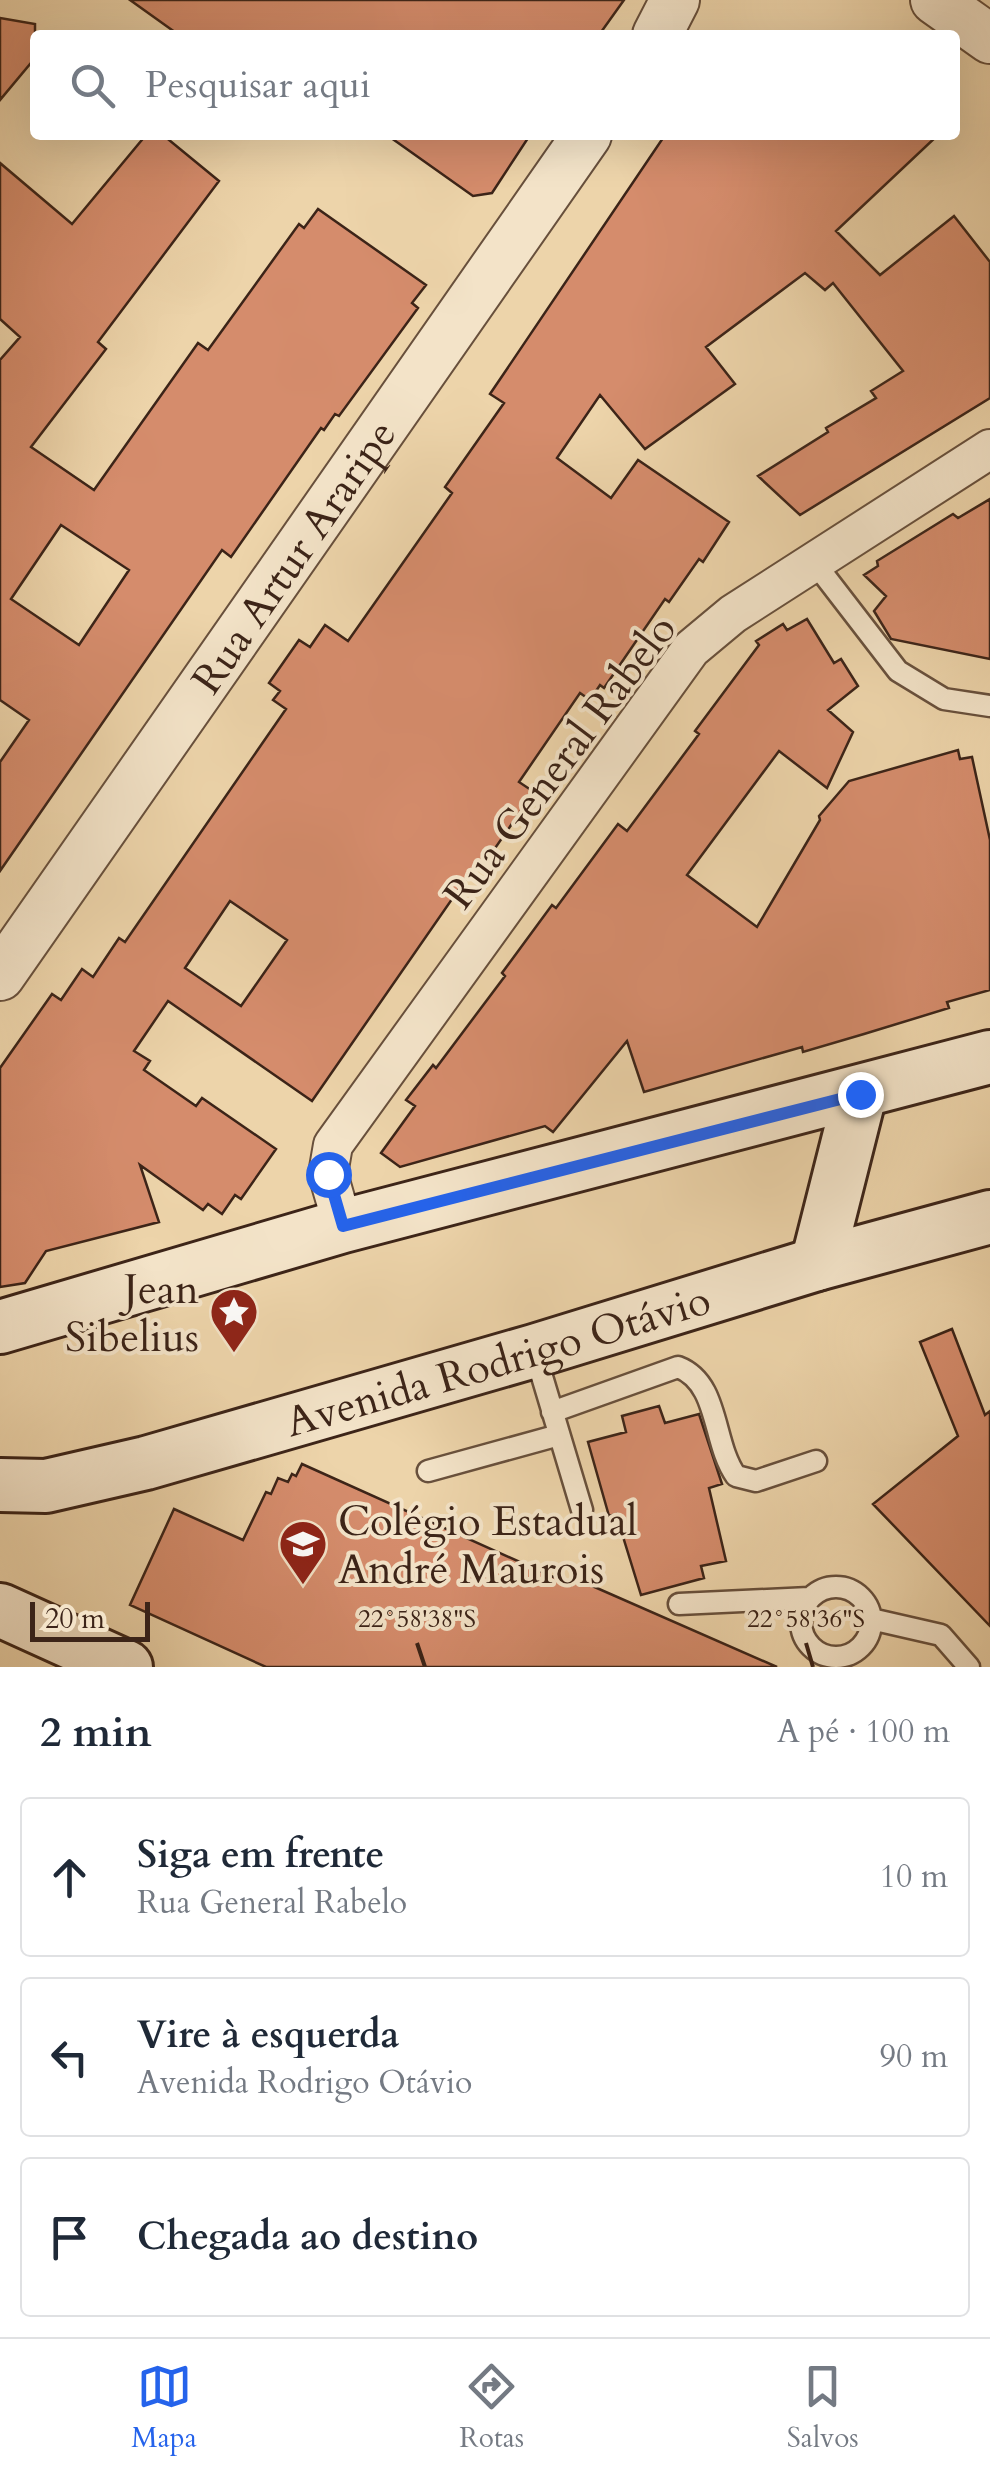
<!DOCTYPE html>
<html lang="pt">
<meta charset="utf-8">
<style>
body{margin:0;font-family:Cardo,serif;background:#f2f2f3;color:#1f2937}
.scale{position:absolute;left:30px;bottom:25px;width:120px;box-sizing:border-box;padding-left:10px;border:5px solid #3c2418;border-top:0;font-size:28px;line-height:35px;white-space:nowrap;color:#3c2418;-webkit-text-stroke:8px #f3e3c8;paint-order:stroke}
.stop{position:absolute;width:30px;height:30px;margin:-22px;border:8px solid #2563eb;border-radius:50%;background:#fff}
.stop.end{background:#2563eb;border-color:#fff;box-shadow:0 2px 10px #0008}
.list{margin:0;padding:0;list-style:none}
h2{display:flex;justify-content:space-between;align-items:center;height:130px;margin:0;padding:0 40px;font-size:42px}
h2 small{font-size:32px;font-weight:400;color:#747a83}
.list li{display:grid;grid-template-columns:65px 1fr auto;gap:30px;align-items:center;box-sizing:border-box;height:160px;margin:0 20px 20px;padding:0 20px;border:2px solid #e0e1e3;border-radius:10px}
.list b{display:block;font-size:38px;white-space:nowrap}
.list p{margin:0;font-size:32px;white-space:nowrap;color:#747a83}
.list em{font-size:32px;font-style:normal;color:#747a83}
.icon{flex:none;width:55px;height:55px;fill:none;stroke:currentColor;stroke-width:2;stroke-linecap:round;stroke-linejoin:round}
.map{position:relative;flex:none;width:990px;height:1667px;overflow:hidden}
.search{position:absolute;background:#fff;box-shadow:0 10px 40px #0002;left:30px;right:30px;top:30px;height:110px;display:flex;align-items:center;gap:25px;box-sizing:border-box;padding:0 35px;border-radius:10px;color:#747a83;font-size:38px}
.sheet{height:670px;background:#fff}
nav{display:flex;justify-content:space-around;align-items:center;box-sizing:border-box;height:140px;border-top:2px solid #e0e1e3;background:#fff;font-size:28px;color:#747a83}
nav a{display:grid;justify-items:center;gap:5px}
nav .on{color:#2563eb}
.map>svg:first-child{display:block}
.building{fill:#d58c6c;stroke:#3c2418;stroke-width:2.5;fill-rule:evenodd}
.lines{fill:none;stroke-linecap:round;stroke-linejoin:round}
.service-casing{stroke:#68503c;stroke-width:25}
.minor-casing{stroke:#68503c;stroke-width:42}
.tertiary-casing{stroke:#68503c;stroke-width:52}
.secondary-casing{stroke:#3c2418;stroke-width:58}
.service{stroke:#f3e3c8;stroke-width:20}
.minor{stroke:#f3e3c8;stroke-width:38}
.tertiary{stroke:#f3e3c8;stroke-width:48}
.secondary{stroke:#f3e3c8;stroke-width:52}
.route{stroke:#2563eb;stroke-width:12}
.ticks{fill:none;stroke:#3c2418;stroke-width:4}
.labels{text-anchor:middle;stroke-width:8;stroke-linejoin:round;paint-order:stroke}
.street-label{font-size:42px;fill:#3c2418;stroke:#f3e3c8}
.poi-label{font-size:42px;fill:#3c2418;stroke:#f3e3c8;text-anchor:end}
.ticks-label{font-size:25px;text-anchor:middle;fill:#3c2418;stroke:#f3e3c8;stroke-width:8;stroke-linejoin:round;paint-order:stroke}
</style>
<div class="map">
<svg width="990" height="1667" viewBox="0 0 990 1667">
<rect width="100%" height="100%" fill="#edd4aa"/>
<filter id="stains"><feTurbulence type="fractalNoise" baseFrequency=".002" numOctaves="4"/><feColorMatrix values="0 0 0 0 .2 0 0 0 0 .09 0 0 0 0 .02 0 0 0 .5 -.17"/></filter>
<radialGradient id="worn" r=".72"><stop offset=".6" stop-color="#630" stop-opacity="0"/><stop offset="1" stop-color="#630" stop-opacity=".3"/></radialGradient>
<path class="building" d="M 130,0 L 624,0 L 599,35 L 179,35 Z
M 0,18 L 35,24 L 35,58 L 0,100 Z
M 146,135 L 163,135 L 219,181 L 98,342 L 106,349 L 31,447 L 94,490 L 198,343 L 208,350 L 299,224 L 304,228 L 318,209 L 426,285 L 412,303 L 418,308 L 339,416 L 335,414 L 324,430 L 321,428 L 231,557 L 222,550 L 0,871 L 0,762 L 29,720 L 0,700 L 0,360 L 20,337 L 0,319 L 0,163 L 72,224 ZM 61,525 L 129,570 L 79,645 L 11,599 Z
M 387,135 L 530,135 L 492,193 L 473,196 Z
M 665,135 L 938,135 L 836,231 L 880,275 L 954,216 L 990,262 L 990,398 L 800,515 L 758,476 L 828,432 L 826,428 L 876,398 L 871,391 L 903,371 L 833,283 L 825,290 L 805,273 L 706,347 L 735,384 L 645,449 L 600,395 L 557,458 L 611,498 L 638,460 L 729,522 L 703,562 L 699,559 L 669,602 L 665,599 L 604,688 L 600,685 L 590,700 L 580,693 L 519,782 L 534,792 L 482,867 L 477,863 L 312,1101 L 168,1001 L 134,1051 L 150,1061 L 144,1070 L 196,1106 L 202,1098 L 276,1149 L 241,1199 L 235,1195 L 222,1214 L 208,1204 L 203,1210 L 140,1165 L 159,1222 L 46,1251 L 25,1283 L 0,1287 L 0,1068 L 52,994 L 61,1000 L 82,969 L 93,977 L 119,938 L 125,942 L 286,709 L 273,700 L 280,691 L 269,683 L 299,640 L 310,647 L 325,625 L 348,641 L 452,493 L 445,487 L 504,403 L 490,394 ZM 230,901 L 287,940 L 241,1006 L 185,968 Z
M 990,499 L 990,659 L 891,639 L 874,611 L 886,596 L 864,575 L 878,566 L 877,561 L 953,514 L 958,518 Z
M 807,619 L 834,663 L 841,659 L 858,686 L 828,710 L 853,732 L 827,788 L 779,751 L 687,875 L 757,927 L 820,820 L 819,816 L 849,781 L 958,750 L 960,759 L 972,757 L 990,840 L 990,990 L 947,1002 L 949,1008 L 864,1034 L 803,1052 L 802,1047 L 644,1092 L 627,1041 L 553,1132 L 545,1126 L 400,1167 L 381,1153 L 415,1106 L 406,1100 L 433,1065 L 436,1068 L 505,976 L 502,973 L 552,905 L 556,908 L 618,824 L 627,831 L 699,734 L 695,731 L 759,645 L 756,641 L 783,624 L 787,630 Z
M 952,1329 L 985,1415 L 990,1411 L 990,1626 L 873,1504 L 958,1436 L 920,1342 Z
M 659,1406 L 665,1423 L 699,1414 L 722,1484 L 709,1488 L 726,1561 L 701,1566 L 704,1578 L 641,1595 L 616,1514 L 609,1516 L 588,1442 L 626,1432 L 622,1416 Z
M 302,1464 L 571,1585 L 574,1578 L 777,1667 L 266,1667 L 130,1605 L 174,1509 L 243,1540 L 266,1492 L 271,1494 L 278,1478 L 288,1482 L 292,1474 L 296,1476 Z"/>
<g class="lines">
<g class="service-casing">
<path id="service" d="M 814,562 L 898,671 L 944,699 L 990,706
M 535,1353 L 582,1510
M 552,1412 L 678,1367 C 720,1383 712,1443 736,1476 L 756,1481 L 816,1461
M 428,1471 L 559,1435
M801 1622a35 35 0 1 1 70 0a35 35 0 1 1-70 0Z
M 679,1604 L 809,1598
M 871,1619 L 941,1635 L 969,1667"/>
</g>
<g class="minor-casing">
<path id="minor" d="M 343,1226 L 328,1174 L 333,1145 L 691,649 L 733,614 L 990,449"/>
</g>
<g class="tertiary-casing">
<g id="tertiary">
<path d="M 935,0 L 990,39"/>
<path d="M 657,35 L 675,0"/>
<path id="s1" d="M 0,976 L 587,135"/>
</g>
</g>
<g class="secondary-casing">
<g id="secondary">
<path d="M 817,1264 L 860,1094"/>
<path d="M 0,1327 L 343,1226 L 990,1057"/>
<path id="s2" d="M 0,1485 L 46,1486 L 146,1463 L 534,1351 L 817,1264 L 990,1217"/>
<path d="M 0,1610 L 126,1667"/>
</g>
</g>
<use href="#service" class="service"/>
<use href="#minor" class="minor"/>
<use href="#tertiary" class="tertiary"/>
<use href="#secondary" class="secondary"/>
</g>
<g class="lines">
<path class="route" d="M 328,1174 L 343,1226 L 860,1094"/>
</g>
<path class="ticks" d="M 417,1643 L 425,1667M 806,1643 L 813,1667"/>
<defs>
<g id="sight-pin" transform="scale(2.5)"><path d="M0 17L-7.5 6A9.5 9.5 0 1 1 7.5 6Z" fill="#8f2418" stroke="#f3e3c8"/><path d="M0-6L1.8-2.2L6-1.7L2.9 1.2L3.7 5.4L0 3.3L-3.7 5.4L-2.9 1.2L-6-1.7L-1.8-2.2Z" fill="#fff"/></g>
<g id="school-pin" transform="scale(2.5)"><path d="M0 17L-7.5 6A9.5 9.5 0 1 1 7.5 6Z" fill="#8f2418" stroke="#f3e3c8"/><path d="M0-5L7-2L0 1L-7-2ZM-4 1L0 2.5L4 1V4Q0 6-4 4Z" fill="#fff"/></g>
</defs>
<g fill-rule="evenodd">
<use href="#sight-pin" x="234" y="1312"/>
<use href="#school-pin" x="303" y="1544"/>
</g>
<g class="labels">
<g class="street-label">
<text dy="15" stroke="none"><textPath href="#s1" startOffset="512">Rua Artur Araripe</textPath></text>
<text transform="translate(559 761) rotate(-53)" y="15">Rua General Rabelo</text>
<text dy="15" stroke="none"><textPath href="#s2" startOffset="515">Avenida Rodrigo Otávio</textPath></text>
</g>
<g class="poi-label">
<text x="199" y="1303">Jean<tspan x="199" dy="48">Sibelius</tspan></text>
<text x="338" y="1535" text-anchor="start">Colégio Estadual<tspan x="338" dy="48">André Maurois</tspan></text>
</g>
</g>
<g class="ticks-label">
<text x="417" y="1627">22°58'38"S</text>
<text x="806" y="1627">22°58'36"S</text>
</g>
<rect width="100%" height="100%" filter="url(#stains)"/>
<rect width="100%" height="100%" fill="url(#worn)"/>
</svg>
<div class="scale">20 m</div>
<div class="stop" style="left:328px;top:1174px"></div>
<div class="stop end" style="left:860px;top:1094px"></div>
<div class="search"><svg class="icon" aria-label="search" viewBox="0 0 24 24"><circle cx="10" cy="10" r="6"/><path d="M15 15l6 6"/></svg>Pesquisar aqui</div>
</div>
<section class="sheet">
<h2>2 min<small>A pé · 100 m</small></h2>
<ul class="list">
<li><svg class="icon" aria-label="ahead" viewBox="0 0 24 24"><path d="M12 20V5M6 11l6-6 6 6"/></svg><div><b>Siga em frente</b><p>Rua General Rabelo</p></div><em>10 m</em></li>
<li><svg class="icon" aria-label="left" viewBox="0 0 24 24"><path d="M17 20v-9H6M10 6l-5 5 5 5"/></svg><div><b>Vire à esquerda</b><p>Avenida Rodrigo Otávio</p></div><em>90 m</em></li>
<li><svg class="icon" aria-label="arrive" viewBox="0 0 24 24"><path d="M6 21V4h12l-3 4 3 4H6"/></svg><div><b>Chegada ao destino</b></div></li>
</ul>
</section>
<nav>
<a class="on"><svg class="icon" aria-label="map" viewBox="0 0 24 24"><path d="M3 6l6-2 6 2 6-2v14l-6 2-6-2-6 2zM9 4v14M15 6v14"/></svg>Mapa</a>
<a><svg class="icon" aria-label="directions" viewBox="0 0 24 24"><path d="M12 3l9 9-9 9-9-9zM9 14v-3h6M13 9l2 2-2 2"/></svg>Rotas</a>
<a><svg class="icon" aria-label="saved" viewBox="0 0 24 24"><path d="M7 4h10v16l-5-4-5 4z"/></svg>Salvos</a>
</nav>
